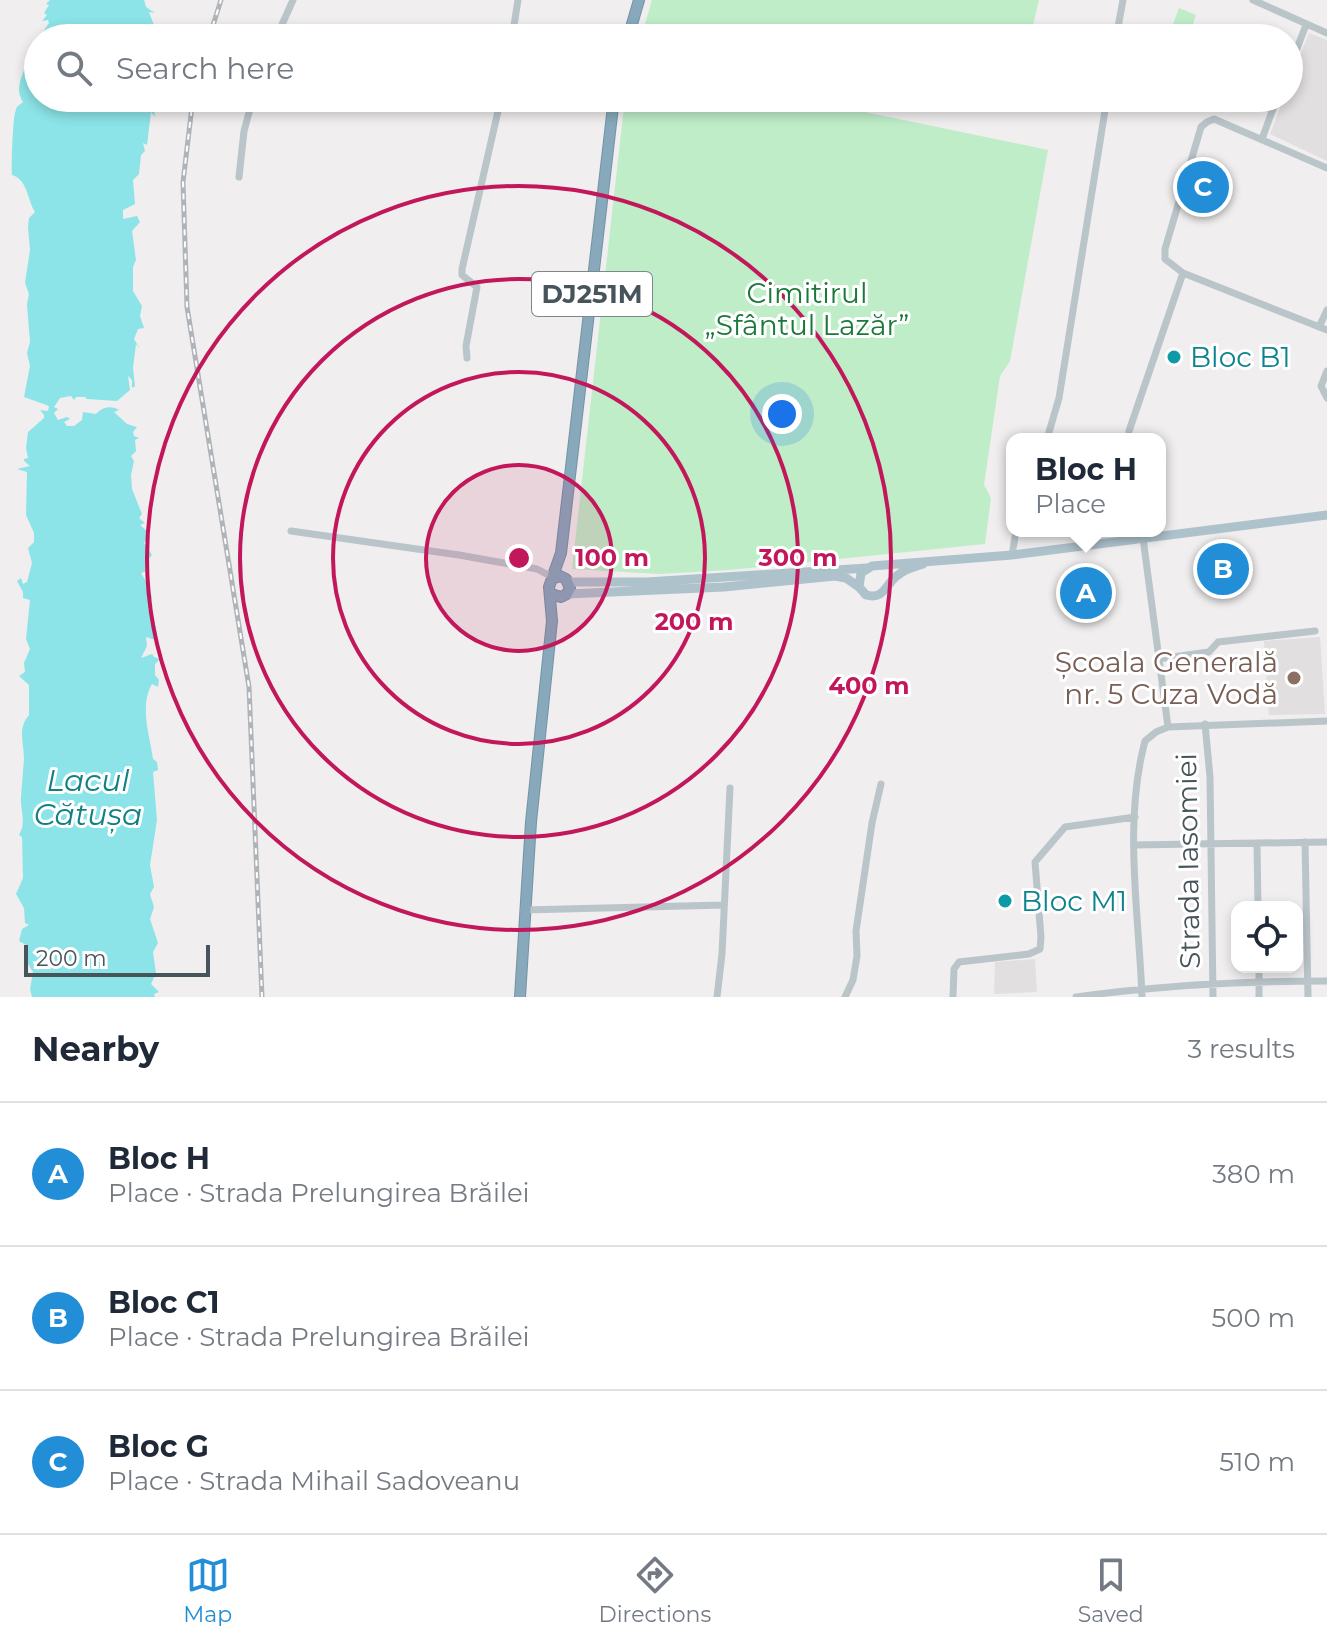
<!DOCTYPE html>
<meta charset="utf-8">
<style>
body{margin:0;font-family:Montserrat,sans-serif;background:#f2f2f3;color:#1f2937}
.controls{position:absolute;right:24px;bottom:24px;display:grid;overflow:hidden;border-radius:16px;box-shadow:0 4px 12px #0003}
.controls button{width:72px;height:72px;display:grid;place-items:center;padding:0;border:0;border-bottom:2px solid #e0e1e3;background:#fff;color:#1f2937;font:40px sans-serif}
.scale{position:absolute;left:24px;bottom:20px;width:186px;box-sizing:border-box;padding-left:8px;border:4px solid #47545a;border-top:0;font-size:22px;line-height:28px;white-space:nowrap;color:#47545a;-webkit-text-stroke:6px #fff;paint-order:stroke}
.you{position:absolute;left:782px;top:414px;width:28px;height:28px;margin:-20px;border:6px solid #fff;border-radius:50%;background:#1a73e8;box-shadow:0 0 0 12px #1a73e833}
.badge{display:grid;place-items:center;width:52px;height:52px;border-radius:50%;background:#218ed7;color:#fff;font-size:26px;font-weight:700}
.pin{position:absolute;translate:-50% -50%;border:4px solid #fff;box-shadow:0 2px 8px #0006}
.popup{position:absolute;left:1006px;top:433px;width:160px;height:104px;box-sizing:border-box;display:grid;place-content:center;border-radius:16px;background:#fff;filter:drop-shadow(0 2px 6px #0005);font-size:26px;white-space:nowrap;color:#747a83}
.popup b{font-size:30px;color:#1f2937}
.popup::after{content:'';position:absolute;left:50%;top:100%;margin-left:-16px;border:16px solid transparent;border-top-color:#fff}
.list{margin:0;padding:0;list-style:none}
h2{display:flex;justify-content:space-between;align-items:center;height:104px;margin:0;padding:0 32px;font-size:34px}
h2 small{font-size:26px;font-weight:400;color:#747a83}
.list li{display:grid;grid-template-columns:52px 1fr auto;gap:24px;align-items:center;box-sizing:border-box;height:144px;padding:0 32px;border-top:2px solid #e0e1e3}
.list b{display:block;font-size:30px;white-space:nowrap}
.list p{margin:0;font-size:26px;white-space:nowrap;color:#747a83}
.list em{font-size:26px;font-style:normal;color:#747a83}
.icon{flex:none;width:44px;height:44px;fill:none;stroke:currentColor;stroke-width:2;stroke-linecap:round;stroke-linejoin:round}
.map{position:relative;flex:none;width:1327px;height:997px;overflow:hidden}
.search{position:absolute;background:#fff;box-shadow:0 4px 12px #0003;left:24px;right:24px;top:24px;height:88px;display:flex;align-items:center;gap:20px;box-sizing:border-box;padding:0 28px;border-radius:44px;color:#747a83;font-size:30px}
.sheet{height:536px;background:#fff}
nav{display:flex;justify-content:space-around;align-items:center;box-sizing:border-box;height:112px;border-top:2px solid #e0e1e3;background:#fff;font-size:22px;color:#747a83}
nav a{display:grid;justify-items:center;gap:4px}
nav .on{color:#218ed7}
.map>svg:first-child{display:block}
.education{fill:#e1dfdf}
.green{fill:#beedc8}
.water{fill:#8ce4e8}
.lines{fill:none;stroke-linecap:round;stroke-linejoin:round}
.highway-casing{stroke:#7394a6;stroke-width:12}
.minor{stroke:#bac5ca;stroke-width:7}
.major{stroke:#aec2cc;stroke-width:9}
.highway{stroke:#87a9bb;stroke-width:10}
.rail-casing{stroke:#b0b4b8;stroke-width:5}
.rail{stroke:#fff;stroke-width:2;stroke-dasharray:6;stroke-linecap:butt}
.ring{fill:none;stroke:#c2185b;stroke-width:4}
.culture-dot{fill:#0f9aa8;stroke:#fff;stroke-width:3}
.education-dot{fill:#8d6e63;stroke:#fff;stroke-width:3}
.labels{text-anchor:middle;stroke-width:6;stroke-linejoin:round;paint-order:stroke}
.shield{fill:#fff;stroke:#7e878c;stroke-width:2}
.shield-label{font-size:26px;font-weight:bold;fill:#47545a}
.park-label{font-size:28px;fill:#1b783a;stroke:#fff}
.culture-label{font-size:28px;fill:#0d838f;stroke:#fff;text-anchor:start}
.education-label{font-size:28px;fill:#785e54;stroke:#fff;text-anchor:end}
.street-label{font-size:28px;fill:#47545a;stroke:#fff}
.water-label{font-size:30px;font-style:italic;fill:#127f85;stroke:#fff}
.centre{fill:#c2185b;stroke:#fff;stroke-width:4}
.ring-label{font-size:24px;text-anchor:middle;font-weight:bold;fill:#c2185b;stroke:#fff;stroke-width:6;stroke-linejoin:round;paint-order:stroke}
</style>
<div class="map">
<svg width="1327" height="997" viewBox="0 0 1327 997">
<rect width="100%" height="100%" fill="#f0eeee"/>
<path class="education" d="M 1309,33 L 1327,40 L 1327,161 L 1270,134 L 1284,98 L 1289,98 L 1289,84 Z
M 1320,637 L 1325,714 L 1269,715 L 1264,641 Z
M 1035,959 L 1037,992 L 994,994 L 995,962 Z"/>
<path class="green" d="M 652,0 L 1039,0 L 1030,38 L 823,38 L 783,30 L 780,38 L 641,38 Z
M 1179,8 L 1196,15 L 1188,38 L 1168,38 Z
M 625,98 L 797,98 L 1048,150 L 1010,361 L 1000,376 L 984,485 L 991,498 L 985,544 L 729,570 L 659,574 L 572,569 Z"/>
<path class="water" d="M 50,0 L 144,0 L 146,7 L 155,13 L 149,12 L 155,28 L 155,38 L 39,38 L 49,23 L 48,20 L 42,21 L 47,15 L 44,13 L 49,5 L 46,4 Z
M 35,40 L 38,40 L 38,98 L 152,98 L 155,117 L 151,112 L 147,145 L 143,143 L 145,151 L 141,155 L 139,174 L 133,180 L 135,204 L 123,210 L 123,219 L 137,216 L 140,222 L 132,231 L 136,260 L 133,267 L 133,291 L 142,306 L 140,316 L 144,328 L 138,329 L 134,339 L 140,349 L 136,344 L 133,368 L 135,386 L 132,388 L 132,380 L 128,376 L 130,390 L 117,401 L 87,399 L 85,397 L 76,397 L 74,400 L 71,396 L 60,398 L 54,407 L 58,409 L 54,413 L 58,420 L 67,417 L 70,419 L 64,422 L 67,426 L 74,426 L 82,420 L 83,412 L 96,414 C 102,407 111,405 119,410 L 114,412 L 127,424 L 137,427 L 133,432 L 134,436 L 139,438 L 135,440 L 136,451 L 131,456 L 134,461 L 131,475 L 132,489 L 142,514 L 139,518 L 145,523 L 140,525 L 147,531 L 145,534 L 148,538 L 144,543 L 152,555 L 149,559 L 147,571 L 141,573 L 150,588 L 152,598 L 148,602 L 153,606 L 148,609 C 152,619 160,629 155,640 L 146,637 L 147,646 L 141,658 L 152,654 L 154,657 L 160,659 L 155,664 L 155,675 L 159,680 L 158,687 L 152,684 C 139,706 150,736 153,759 L 157,762 L 158,770 L 153,772 L 157,820 L 150,865 L 154,887 L 150,894 L 154,907 L 150,919 L 158,943 L 153,952 L 156,973 L 151,984 L 159,992 L 154,994 L 155,997 L 32,997 L 30,989 L 33,972 L 28,964 L 26,945 L 19,941 L 22,929 L 29,925 L 25,923 L 24,908 L 16,894 L 23,878 L 22,837 L 19,835 C 27,821 20,811 21,797 C 22,784 23,772 24,759 C 24,743 17,729 29,715 L 29,685 L 19,676 L 25,672 L 24,663 L 30,649 L 26,639 L 30,600 L 23,598 L 23,592 L 17,581 L 21,578 L 23,584 L 27,582 L 32,563 L 28,548 L 34,542 L 34,533 L 26,515 L 27,472 L 17,469 L 30,466 L 24,461 L 24,459 L 28,458 L 26,448 L 28,432 L 44,418 L 44,415 L 40,410 L 48,411 L 49,406 L 24,397 L 30,366 L 27,353 L 30,342 L 27,304 L 29,294 L 25,283 L 30,250 L 28,227 L 29,218 L 35,212 C 27,199 28,180 12,175 C 11,169 13,119 15,113 C 17,105 17,107 23,102 C 12,85 27,70 31,51 L 38,46 Z"/>
<g class="lines">
<g class="highway-casing">
<path id="highway" d="M 628,38 L 639,0
M 551,594 L 561,597 L 567,594 L 570,588 L 566,579 L 560,576 L 554,578
M 520,997 L 531,822 L 552,621 L 549,587 L 561,553 L 614,98"/>
</g>
<path class="minor" d="M 1253,0 L 1327,33
M 276,38 L 293,0
M 512,38 L 518,0
M 1116,38 L 1123,0
M 1289,69 L 1306,25
M 1262,139 L 1277,98
M 239,177 L 244,131 L 253,98
M 1183,273 L 1327,330
M 1319,327 L 1327,310
M 467,358 L 466,346 L 477,287 L 462,275 L 462,269 L 501,98
M 1327,371 L 1321,386 L 1327,398
M 1129,431 L 1183,273 L 1165,259 L 1165,249 L 1201,127 L 1207,122 L 1214,119 L 1327,168
M 1047,439 L 1059,398 L 1107,98
M 291,531 L 459,555 L 537,569 L 554,578
M 1012,555 L 1016,531
M 1158,659 L 1209,652 L 1218,642 L 1315,631
M 1205,724 L 1210,777 L 1213,997
M 1168,727 L 1327,721
M 1305,842 L 1308,997
M 1257,844 L 1258,907
M 1135,845 L 1327,842
M 524,910 L 724,905
M 1259,967 L 1259,997
M 717,997 L 722,954 L 730,788
M 845,997 L 853,980 L 857,956 L 856,931 L 872,823 L 881,784
M 953,997 L 954,969 L 959,962 L 1029,954 L 1040,949 L 1041,937 L 1035,862 L 1065,827 L 1135,817
M 1076,997 C 1160,985 1242,981 1327,981
M 1142,997 C 1139,914 1123,823 1145,741 L 1156,732 L 1168,727 L 1143,538"/>
<path class="major" d="M 923,564 C 914,567 905,569 898,575 C 885,584 885,600 866,595 L 859,587 L 861,573 L 872,566 L 1012,555 L 1327,515
M 569,582 L 647,582 L 867,568
M 567,594 L 724,587 L 835,576 L 846,578 L 859,587"/>
<use href="#highway" class="highway"/>
<g class="rail-casing">
<path id="rail" d="M 209,38 L 221,0
M 193,98 L 183,182 L 187,307 L 249,687 L 262,997"/>
</g>
<use href="#rail" class="rail"/>
</g>
<circle cx="519" cy="558" r="93" fill="#c2185b" fill-opacity=".12"/>
<g class="ring">
<circle cx="519" cy="558" r="93"/>
<circle cx="519" cy="558" r="186"/>
<circle cx="519" cy="558" r="279"/>
<circle cx="519" cy="558" r="372"/>
</g>
<g class="culture-dot">
<circle cx="1174" cy="357" r="8"/>
<circle cx="1005" cy="901" r="8"/>
</g>
<circle class="education-dot" cx="1294" cy="678" r="8"/>
<g class="labels">
<rect class="shield" x="532" y="272" width="120" height="44" rx="6"/>
<g class="shield-label">
<text x="592" y="303">DJ251M</text>
</g>
<g class="park-label">
<text x="807" y="303">Cimitirul<tspan x="807" dy="32">„Sfântul Lazăr”</tspan></text>
</g>
<g class="culture-label">
<text x="1190" y="367">Bloc B1</text>
<text x="1021" y="911">Bloc M1</text>
</g>
<g class="education-label">
<text x="1278" y="672">Școala Generală<tspan x="1278" dy="32">nr. 5 Cuza Vodă</tspan></text>
</g>
<g class="street-label">
<text transform="translate(1188 861) rotate(-91)" y="10">Strada Iasomiei</text>
</g>
<g class="water-label">
<text x="88" y="791">Lacul<tspan x="88" dy="34">Cătușa</tspan></text>
</g>
</g>
<circle cx="519" cy="558" r="12" class="centre"/>
<g class="ring-label">
<text x="612" y="566">100 m</text>
<text x="798" y="566">300 m</text>
<text x="694" y="630">200 m</text>
<text x="869" y="694">400 m</text>
</g>
</svg>
<div class="controls">
<button><svg class="icon" aria-label="locate" viewBox="0 0 24 24"><circle cx="12" cy="12" r="6"/><path d="M12 2v4M12 18v4M2 12h4M18 12h4"/></svg></button>
</div>
<div class="scale">200 m</div>
<div class="you"></div>
<div class="pin badge" style="left:1086px;top:593px">A</div>
<div class="popup"><b>Bloc H</b>Place</div>
<div class="pin badge" style="left:1223px;top:569px">B</div>
<div class="pin badge" style="left:1203px;top:187px">C</div>
<div class="search"><svg class="icon" aria-label="search" viewBox="0 0 24 24"><circle cx="10" cy="10" r="6"/><path d="M15 15l6 6"/></svg>Search here</div>
</div>
<section class="sheet">
<h2>Nearby<small>3 results</small></h2>
<ul class="list">
<li><span class="badge">A</span><div><b>Bloc H</b><p>Place · Strada Prelungirea Brăilei</p></div><em>380 m</em></li>
<li><span class="badge">B</span><div><b>Bloc C1</b><p>Place · Strada Prelungirea Brăilei</p></div><em>500 m</em></li>
<li><span class="badge">C</span><div><b>Bloc G</b><p>Place · Strada Mihail Sadoveanu</p></div><em>510 m</em></li>
</ul>
</section>
<nav>
<a class="on"><svg class="icon" aria-label="map" viewBox="0 0 24 24"><path d="M3 6l6-2 6 2 6-2v14l-6 2-6-2-6 2zM9 4v14M15 6v14"/></svg>Map</a>
<a><svg class="icon" aria-label="directions" viewBox="0 0 24 24"><path d="M12 3l9 9-9 9-9-9zM9 14v-3h6M13 9l2 2-2 2"/></svg>Directions</a>
<a><svg class="icon" aria-label="saved" viewBox="0 0 24 24"><path d="M7 4h10v16l-5-4-5 4z"/></svg>Saved</a>
</nav>
